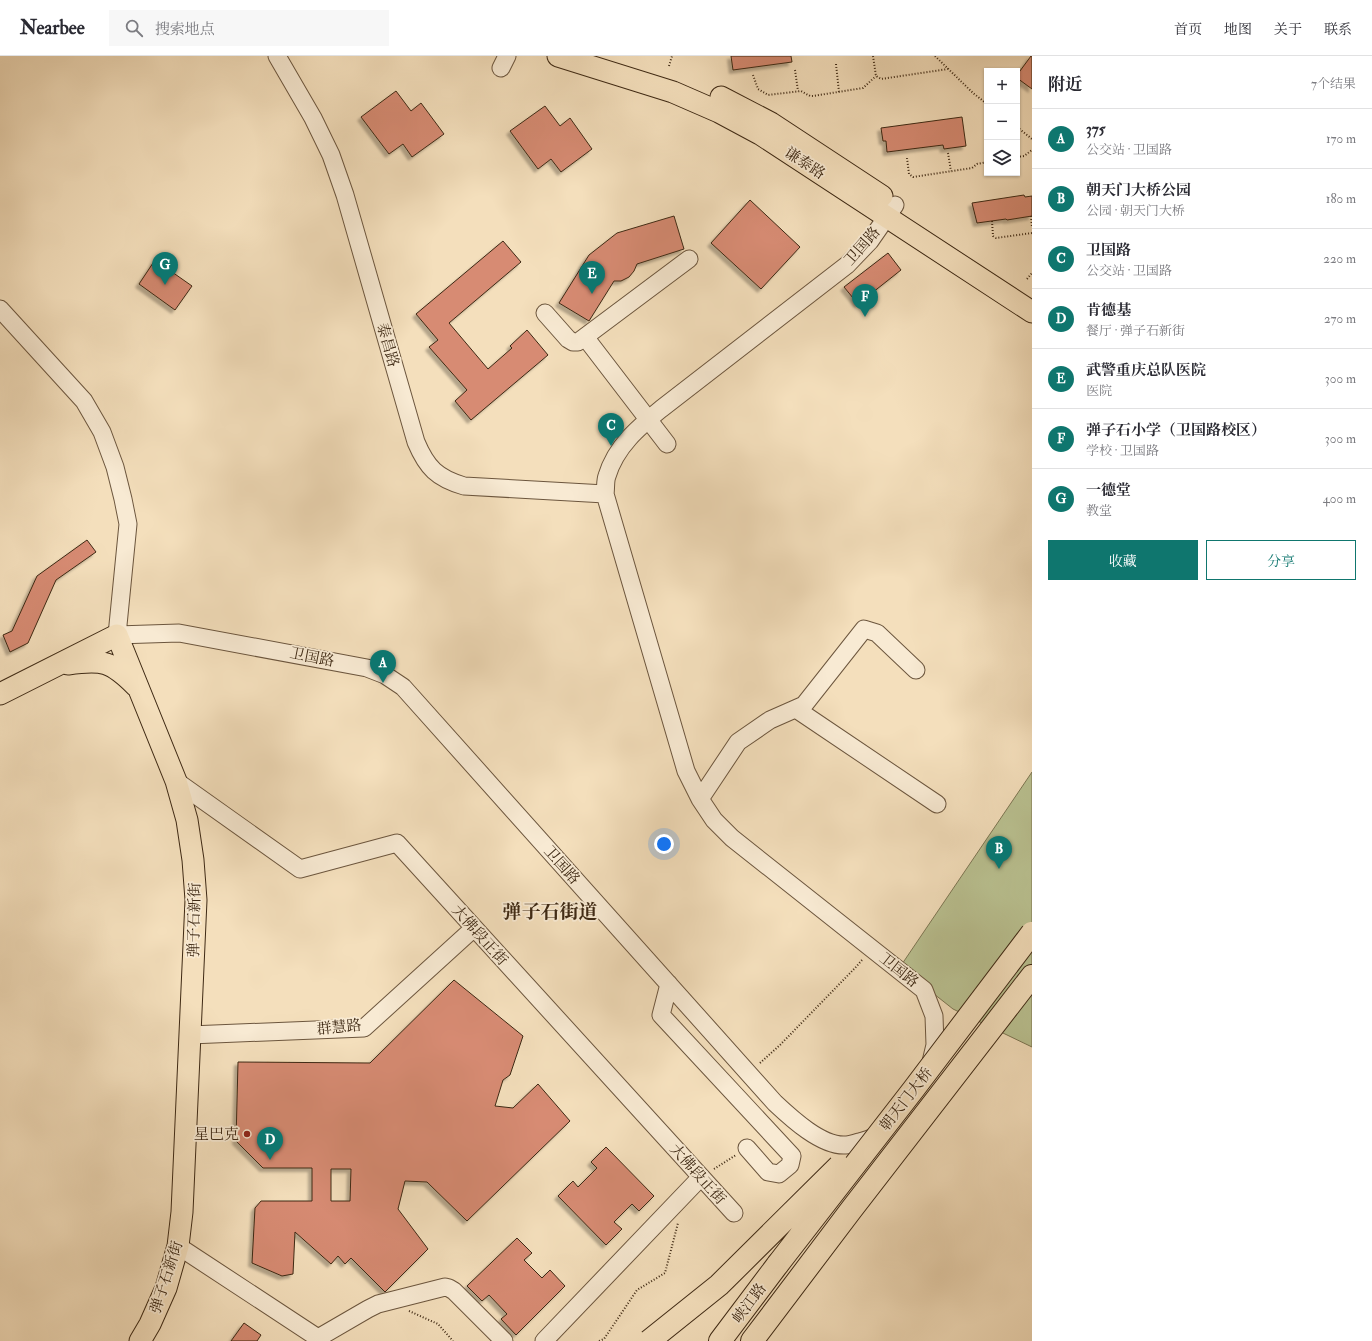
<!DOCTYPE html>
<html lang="zh">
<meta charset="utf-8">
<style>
body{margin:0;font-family:"IM FELL Double Pica","Noto Serif SC",serif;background:#f7f7f7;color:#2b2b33}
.controls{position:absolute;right:12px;top:12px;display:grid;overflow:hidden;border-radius:0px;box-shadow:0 1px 3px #0004}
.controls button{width:36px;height:36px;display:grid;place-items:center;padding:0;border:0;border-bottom:1px solid #e1e1e2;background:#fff;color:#2b2b33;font:20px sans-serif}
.you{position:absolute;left:664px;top:788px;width:14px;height:14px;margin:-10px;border:3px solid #fff;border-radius:50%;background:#1a73e8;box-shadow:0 0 0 6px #1a73e833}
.badge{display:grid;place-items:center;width:26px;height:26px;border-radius:50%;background:#0f766e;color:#fff;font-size:13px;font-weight:700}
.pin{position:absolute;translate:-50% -33px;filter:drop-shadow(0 1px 2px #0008)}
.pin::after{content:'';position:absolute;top:21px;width:14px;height:12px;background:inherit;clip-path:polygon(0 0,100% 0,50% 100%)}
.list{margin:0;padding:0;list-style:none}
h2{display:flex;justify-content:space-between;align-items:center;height:52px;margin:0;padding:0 16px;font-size:17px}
h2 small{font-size:13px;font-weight:400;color:#7c7c81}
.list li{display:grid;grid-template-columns:26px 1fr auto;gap:12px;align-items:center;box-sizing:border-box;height:60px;padding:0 16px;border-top:1px solid #e1e1e2}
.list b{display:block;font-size:15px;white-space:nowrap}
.list p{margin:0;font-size:13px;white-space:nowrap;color:#7c7c81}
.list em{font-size:13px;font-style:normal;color:#7c7c81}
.actions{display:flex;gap:8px;padding:12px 16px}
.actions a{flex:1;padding:9px 0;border:1px solid #0f766e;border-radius:0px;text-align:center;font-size:14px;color:#0f766e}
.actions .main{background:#0f766e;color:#fff}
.icon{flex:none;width:22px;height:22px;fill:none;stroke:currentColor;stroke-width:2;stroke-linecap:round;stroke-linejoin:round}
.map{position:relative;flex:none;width:1032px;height:1285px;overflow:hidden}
header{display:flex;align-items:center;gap:24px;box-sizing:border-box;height:56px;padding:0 20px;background:#fff;border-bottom:1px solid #e1e1e2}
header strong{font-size:19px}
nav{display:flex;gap:22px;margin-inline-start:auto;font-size:14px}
.search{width:280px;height:36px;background:#f7f7f7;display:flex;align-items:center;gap:10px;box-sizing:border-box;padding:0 14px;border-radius:0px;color:#7c7c81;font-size:15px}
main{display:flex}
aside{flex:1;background:#fff}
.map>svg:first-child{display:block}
.green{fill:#bac292;stroke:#7c7653}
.building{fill:#d78b73;stroke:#3e2914;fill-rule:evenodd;filter:url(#shadow)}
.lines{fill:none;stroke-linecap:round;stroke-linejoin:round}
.minor-casing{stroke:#6c563e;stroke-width:19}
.major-casing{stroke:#3e2914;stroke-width:23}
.highway-casing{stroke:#3e2914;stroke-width:24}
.path{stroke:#3e2914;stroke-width:2;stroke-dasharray:1 2;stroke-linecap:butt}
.minor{stroke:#f8ead3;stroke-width:17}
.major{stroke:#f4dfbc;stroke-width:21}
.highway{stroke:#f4dfbc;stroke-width:22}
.highway-bridge-casing{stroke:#3e2914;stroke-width:24;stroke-linecap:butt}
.highway-bridge{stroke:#f4dfbc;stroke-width:22}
.poi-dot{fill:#8f2418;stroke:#f8ead3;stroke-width:1.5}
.labels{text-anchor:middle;stroke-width:3.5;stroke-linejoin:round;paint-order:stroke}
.street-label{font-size:15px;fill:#3e2914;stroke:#f8ead3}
.poi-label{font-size:15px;fill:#3e2914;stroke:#f8ead3;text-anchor:end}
.district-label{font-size:19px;font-weight:bold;fill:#3e2914;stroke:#f8ead3}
</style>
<header>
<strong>Nearbee</strong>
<div class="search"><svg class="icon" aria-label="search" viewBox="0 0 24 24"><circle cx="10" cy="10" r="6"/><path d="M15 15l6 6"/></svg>搜索地点</div>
<nav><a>首页</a><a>地图</a><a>关于</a><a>联系</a></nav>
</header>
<main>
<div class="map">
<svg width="1032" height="1285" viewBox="0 0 1032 1285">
<defs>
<filter id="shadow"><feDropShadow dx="-3.5" dy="3.5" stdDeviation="1" flood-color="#0004"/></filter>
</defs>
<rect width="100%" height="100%" fill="#f4dfbc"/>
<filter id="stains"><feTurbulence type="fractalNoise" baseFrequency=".005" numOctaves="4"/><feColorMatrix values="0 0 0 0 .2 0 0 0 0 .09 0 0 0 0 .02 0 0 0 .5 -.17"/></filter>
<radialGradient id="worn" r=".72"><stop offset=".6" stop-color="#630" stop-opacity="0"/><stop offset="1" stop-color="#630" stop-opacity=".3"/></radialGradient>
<path class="green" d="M 1032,716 L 1032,991 L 953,953 L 900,911 Z"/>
<path class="building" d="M 731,0 L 791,0 L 792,6 L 733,14 Z
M 1031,0 L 1032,0 L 1032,33 L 1017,22 L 1017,19 Z
M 396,35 L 411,55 L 421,47 L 444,78 L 412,101 L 403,88 L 389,98 L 361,61 Z
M 545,50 L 560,70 L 570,62 L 592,93 L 561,116 L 551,103 L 538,113 L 510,75 Z
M 962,61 L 966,90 L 944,93 L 943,89 L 887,96 L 886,85 L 883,85 L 881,72 Z
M 1024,139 L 1025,141 L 1032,140 L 1032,160 L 1007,164 L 1006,163 L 977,167 L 972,147 Z
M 750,144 L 800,191 L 761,233 L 711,187 Z
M 674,160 L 684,193 L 637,208 L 634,215 L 629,221 L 621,225 L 614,225 L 589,265 L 559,247 L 589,199 L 617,177 Z
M 503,185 L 521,206 L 449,267 L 488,313 L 512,292 L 510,290 L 527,274 L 548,299 L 471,364 L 455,345 L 467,334 L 429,291 L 438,284 L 416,258 Z
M 888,197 L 901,214 L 858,248 L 844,231 Z
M 155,204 L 192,230 L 175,254 L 139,228 Z
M 87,484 L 96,496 L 56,524 L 28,587 L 10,596 L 3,579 L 12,575 L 37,520 Z
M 454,924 L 523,980 L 510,1019 L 503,1024 L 495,1050 L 513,1052 L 538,1028 L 570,1065 L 467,1165 L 427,1126 L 405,1125 L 398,1153 L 428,1193 L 385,1236 L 351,1202 L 345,1208 L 338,1200 L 331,1208 L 295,1176 L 293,1218 L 282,1220 L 252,1207 L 255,1152 L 261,1145 L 312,1145 L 312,1112 L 263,1112 L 236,1085 L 238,1006 L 370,1007 ZM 331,1113 L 351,1113 L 350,1145 L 331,1145 Z
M 606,1091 L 654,1140 L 639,1155 L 632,1148 L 614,1166 L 622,1173 L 606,1189 L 558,1140 L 573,1125 L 578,1131 L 597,1112 L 591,1106 Z
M 517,1182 L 532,1197 L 524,1204 L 542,1222 L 550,1214 L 565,1230 L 516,1279 L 501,1263 L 507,1258 L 489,1239 L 482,1245 L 467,1230 Z
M 244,1267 L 261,1279 L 257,1285 L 231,1285 Z"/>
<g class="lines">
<g class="minor-casing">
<path id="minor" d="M 277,0 L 313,62 L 331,99 L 345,139 L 416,386 C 427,412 437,422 464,430 L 605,438
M 501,12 L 507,0
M 895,149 L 870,185 L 847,209 L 661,353 C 639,371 616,390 607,420 C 605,425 606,432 605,438 L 686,715 L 700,743 L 714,764 L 732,782 L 924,934 L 934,960 L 935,989 L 930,1010
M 0,253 L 84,345 L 102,376 L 115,411 L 123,443 L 128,468 L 117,579 L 179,577 L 367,612 L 385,619 L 403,631 L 775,1047 C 791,1062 822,1091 846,1089 C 851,1089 855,1087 859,1086 C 867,1084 872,1083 878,1077
M 545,257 L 568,283 L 573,286 L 578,286 L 689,203
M 585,281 L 667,388
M 796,653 L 937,748
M 176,725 L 300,813 L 397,787 L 734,1157
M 700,743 L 738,686 L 770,664 L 804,649 L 864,573 L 877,577 L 916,614
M 669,928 L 661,959 L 792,1100 L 790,1109 L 779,1118 L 768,1116 L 747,1092
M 190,979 L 364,972 L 474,872
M 178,1190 L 318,1282 L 319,1285
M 318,1282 L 368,1253 L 378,1248 L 445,1231 L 449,1232 L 454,1235 L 504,1285
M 544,1285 L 701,1121"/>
</g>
<g class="major-casing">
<path id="major" d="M 558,0 L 673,36 L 719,56 L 760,78 L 1032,256
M 721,41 L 771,67 L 882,140
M 68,608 C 103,603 111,605 136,630
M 0,638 L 117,579 L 176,725 L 187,764 L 193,804 L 196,844 L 182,1156 L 178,1190 L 166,1232 L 150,1268 L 140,1285"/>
</g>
<g class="highway-casing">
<path id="highway" d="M 720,1285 L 778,1208
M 752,1285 L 851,1154 L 1032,920"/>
</g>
<path class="path" d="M 873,0 L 876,20 L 881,23 L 948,13
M 935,0 L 973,37 L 987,48
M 836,8 L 839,36
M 669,10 L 672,0
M 795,14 L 798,35
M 753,19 L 758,33 L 768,39 L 801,35 L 810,40 L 813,40 L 863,32 L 876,20
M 1017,71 L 1032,83
M 948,97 L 951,115
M 1017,101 L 1024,100 L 1032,94
M 907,102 L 909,118 L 913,121 L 972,112 L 977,108 L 987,106
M 1031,160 L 1032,171
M 992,165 L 993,180 L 996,182 L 1032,177
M 1027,223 L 1032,217
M 760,1007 L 780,989 L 855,912 L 862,904
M 714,1113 L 736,1099
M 409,1255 L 438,1268 L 453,1285
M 599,1285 L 604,1283 L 637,1234 L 665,1217 L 678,1167"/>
<use href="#minor" class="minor"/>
<use href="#major" class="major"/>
<use href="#highway" class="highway"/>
<g class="highway-bridge-casing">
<path id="highway-bridge" d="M 778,1208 L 913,1034 L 1032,877
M 649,1285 L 719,1229 L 839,1110"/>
</g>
<use href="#highway-bridge" class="highway-bridge"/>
</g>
<circle class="poi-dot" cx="247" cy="1078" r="4"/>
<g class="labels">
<g class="street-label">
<text transform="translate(805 107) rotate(33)" y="5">谦泰路</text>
<text transform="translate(862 190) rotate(-49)" y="5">卫国路</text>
<text transform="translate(388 289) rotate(74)" y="5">泰昌路</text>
<text transform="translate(312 601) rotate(11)" y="5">卫国路</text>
<text transform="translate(562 809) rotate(48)" y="5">卫国路</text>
<text transform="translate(194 864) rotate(-89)" y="5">弹子石新街</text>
<text transform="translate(480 879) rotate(48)" y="5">大佛段正街</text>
<text transform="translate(899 914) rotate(38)" y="5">卫国路</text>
<text transform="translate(339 971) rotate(-6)" y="5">群慧路</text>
<text transform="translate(906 1043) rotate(-52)" y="5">朝天门大桥</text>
<text transform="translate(698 1118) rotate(48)" y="5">大佛段正街</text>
<text transform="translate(166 1221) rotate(-72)" y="5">弹子石新街</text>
<text transform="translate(749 1247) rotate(-53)" y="5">峡江路</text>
</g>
<g class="poi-label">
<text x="239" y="1083">星巴克</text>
</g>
<g class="district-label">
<text x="550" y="862">弹子石街道</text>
</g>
</g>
<rect width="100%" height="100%" filter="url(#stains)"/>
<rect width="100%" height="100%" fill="url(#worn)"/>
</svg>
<div class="controls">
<button>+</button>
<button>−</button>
<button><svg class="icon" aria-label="layers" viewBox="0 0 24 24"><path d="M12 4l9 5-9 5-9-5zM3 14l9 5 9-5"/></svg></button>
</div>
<div class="you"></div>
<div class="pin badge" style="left:383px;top:627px">A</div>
<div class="pin badge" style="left:999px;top:813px">B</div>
<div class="pin badge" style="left:611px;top:390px">C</div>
<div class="pin badge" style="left:270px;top:1104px">D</div>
<div class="pin badge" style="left:592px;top:238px">E</div>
<div class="pin badge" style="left:865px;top:261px">F</div>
<div class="pin badge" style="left:165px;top:229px">G</div>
</div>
<aside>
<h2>附近<small>7个结果</small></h2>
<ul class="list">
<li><span class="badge">A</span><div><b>375</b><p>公交站 · 卫国路</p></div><em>170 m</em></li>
<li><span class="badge">B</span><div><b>朝天门大桥公园</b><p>公园 · 朝天门大桥</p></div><em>180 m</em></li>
<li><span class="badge">C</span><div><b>卫国路</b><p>公交站 · 卫国路</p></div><em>220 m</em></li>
<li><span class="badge">D</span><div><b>肯德基</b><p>餐厅 · 弹子石新街</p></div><em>270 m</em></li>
<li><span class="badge">E</span><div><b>武警重庆总队医院</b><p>医院</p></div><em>300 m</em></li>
<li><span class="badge">F</span><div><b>弹子石小学（卫国路校区）</b><p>学校 · 卫国路</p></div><em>300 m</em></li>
<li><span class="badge">G</span><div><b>一德堂</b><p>教堂</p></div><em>400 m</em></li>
</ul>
<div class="actions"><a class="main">收藏</a><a>分享</a></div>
</aside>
</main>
